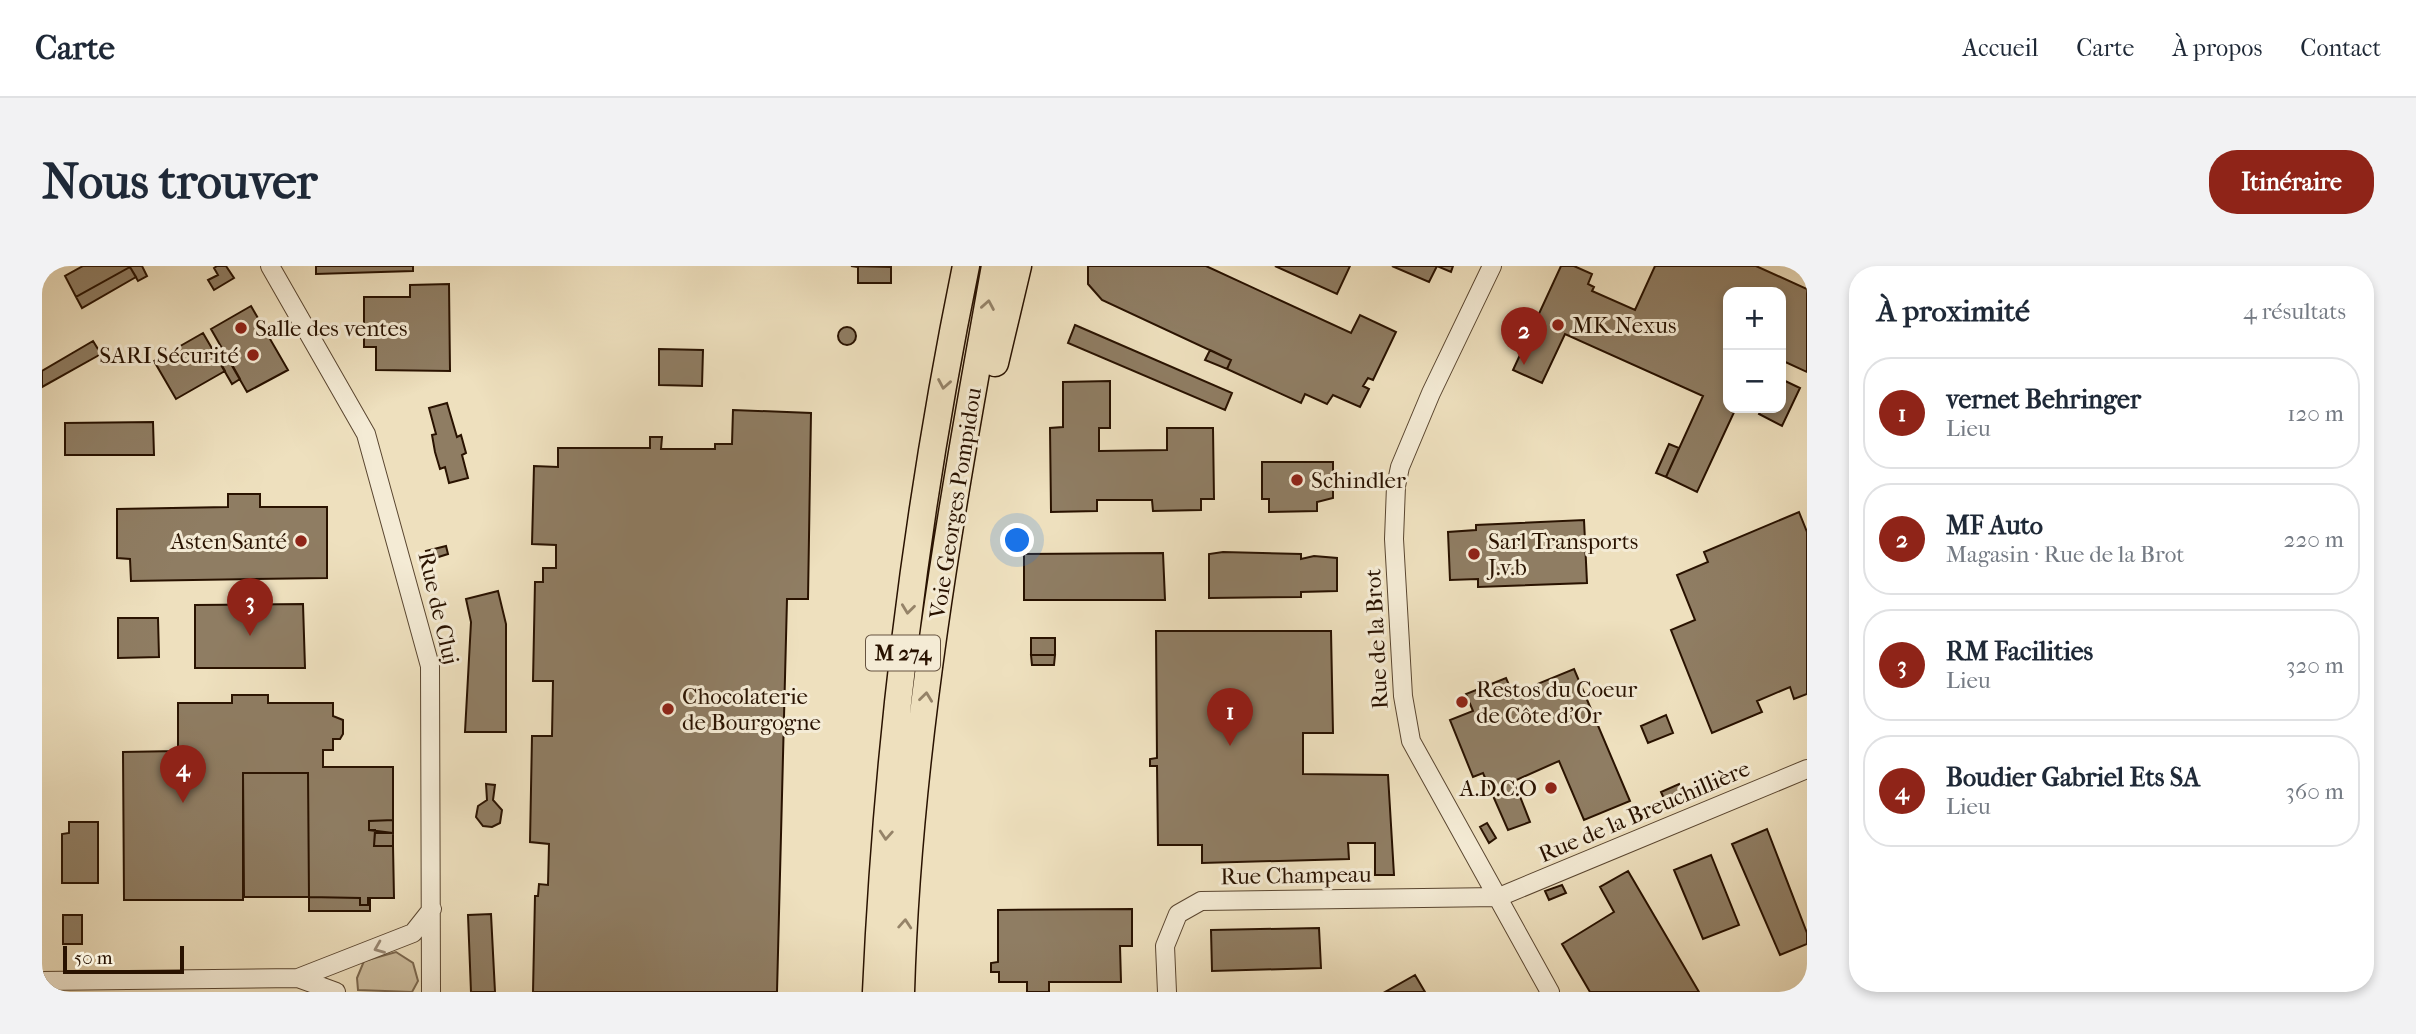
<!DOCTYPE html>
<html lang="fr">
<meta charset="utf-8">
<style>
body{margin:0;font-family:"IM FELL French Canon",serif;background:#f2f2f3;color:#1f2937}
.controls{position:absolute;right:21px;top:21px;display:grid;overflow:hidden;border-radius:14px;box-shadow:0 4px 10px #0003}
.controls button{width:63px;height:63px;display:grid;place-items:center;padding:0;border:0;border-bottom:2px solid #e0e1e3;background:#fff;color:#1f2937;font:35px sans-serif}
.scale{position:absolute;left:21px;bottom:18px;width:121px;box-sizing:border-box;padding-left:7px;border:4px solid #291200;border-top:0;font-size:19px;line-height:24px;white-space:nowrap;color:#291200;-webkit-text-stroke:5px #f4ebd5;paint-order:stroke}
.you{position:absolute;left:976px;top:275px;width:24px;height:24px;margin:-18px;border:5px solid #fff;border-radius:50%;background:#1a73e8;box-shadow:0 0 0 10px #1a73e833}
.badge{display:grid;place-items:center;width:46px;height:46px;border-radius:50%;background:#8f2418;color:#fff;font-size:23px;font-weight:700}
.pin{position:absolute;translate:-50% -58px;filter:drop-shadow(0 2px 4px #0008)}
.pin::after{content:'';position:absolute;top:37px;width:24px;height:21px;background:inherit;clip-path:polygon(0 0,100% 0,50% 100%)}
.list{margin:0;padding:0;list-style:none}
h2{display:flex;justify-content:space-between;align-items:center;height:91px;margin:0;padding:0 28px;font-size:30px}
h2 small{font-size:23px;font-weight:400;color:#747a83}
.list li{display:grid;grid-template-columns:46px 1fr auto;gap:21px;align-items:center;box-sizing:border-box;height:112px;margin:0 14px 14px;padding:0 14px;border:2px solid #e0e1e3;border-radius:28px}
.list b{display:block;font-size:26px;white-space:nowrap}
.list p{margin:0;font-size:23px;white-space:nowrap;color:#747a83}
.list em{font-size:23px;font-style:normal;color:#747a83}
.map{position:relative;flex:none;width:1765px;height:726px;overflow:hidden;border-radius:28px}
header{display:flex;align-items:center;gap:42px;box-sizing:border-box;height:98px;padding:0 35px;background:#fff;border-bottom:2px solid #e0e1e3}
header strong{font-size:33px}
nav{display:flex;gap:38px;margin-inline-start:auto;font-size:24px}
.intro{display:flex;align-items:center;justify-content:space-between;box-sizing:border-box;height:168px;padding:0 42px}
h1{margin:0;font-size:49px}
.button{padding:18px 32px;border-radius:28px;background:#8f2418;color:#fff;font-size:24px;font-weight:700}
main{display:flex;gap:42px;padding:0 42px}
aside{flex:1;background:#fff;border-radius:28px;box-shadow:0 4px 10px #0003}
.map>svg:first-child{display:block}
.green{fill:#cdbd9e;stroke:#7b684f;stroke-width:2}
.building{fill:#8f7d63;stroke:#291200;stroke-width:2}
.lines{fill:none;stroke-linecap:round;stroke-linejoin:round}
.minor-casing{stroke:#5a4630;stroke-width:20}
.highway-casing{stroke:#291200;stroke-width:29}
.minor{stroke:#f4ebd5;stroke-width:18}
.highway{stroke:#eee0be;stroke-width:26}
.oneway{stroke:#958368}
.oneway2{stroke:#998975}
.poi-dot{fill:#8f2418;stroke:#f4ebd5;stroke-width:2.5}
.labels{text-anchor:middle;stroke-width:6;stroke-linejoin:round;paint-order:stroke}
.shield{fill:#f4ebd5;stroke:#665340;stroke-width:2}
.shield-label{font-size:21px;font-weight:bold;fill:#291200}
.poi-label{font-size:23px;fill:#291200;stroke:#f4ebd5;text-anchor:start}
.street-label{font-size:23px;fill:#291200;stroke:#f4ebd5}
</style>
<header>
<strong>Carte</strong>
<nav><a>Accueil</a><a>Carte</a><a>À propos</a><a>Contact</a></nav>
</header>
<div class="intro"><h1>Nous trouver</h1><a class="button">Itinéraire</a></div>
<main>
<div class="map">
<svg width="1765" height="726" viewBox="0 0 1765 726">
<rect width="100%" height="100%" fill="#eee0be"/>
<filter id="stains"><feTurbulence type="fractalNoise" baseFrequency=".00286" numOctaves="4"/><feColorMatrix values="0 0 0 0 .2 0 0 0 0 .09 0 0 0 0 .02 0 0 0 .5 -.17"/></filter>
<radialGradient id="worn" r=".72"><stop offset=".6" stop-color="#630" stop-opacity="0"/><stop offset="1" stop-color="#630" stop-opacity=".3"/></radialGradient>
<path class="green" d="M 354,686 L 371,697 L 376,715 L 370,726 L 316,724 L 315,712 L 322,695 Z"/>
<path class="building" d="M 41,0 L 100,0 L 105,10 L 96,15 L 88,1 L 34,31 L 23,10 Z
M 175,0 L 184,0 L 192,12 L 172,24 L 166,14 L 176,9 L 172,2 Z
M 274,0 L 371,0 L 371,5 L 274,8 Z
M 809,0 L 849,1 L 849,17 L 816,17 L 816,1 Z
M 1046,0 L 1164,0 L 1309,67 L 1318,49 L 1354,66 L 1331,114 L 1326,112 L 1321,120 L 1327,123 L 1318,141 L 1291,129 L 1285,138 L 1263,128 L 1259,137 L 1185,103 L 1189,94 L 1060,34 L 1046,18 Z
M 1233,0 L 1308,0 L 1295,28 Z
M 1350,0 L 1411,0 L 1409,6 L 1395,0 L 1387,16 Z
M 1519,0 L 1532,0 L 1550,8 L 1546,18 L 1552,21 L 1550,25 L 1593,44 L 1613,0 L 1714,0 L 1765,23 L 1765,106 L 1739,94 L 1739,26 L 1686,26 L 1686,142 L 1694,142 L 1655,226 L 1624,211 L 1661,130 L 1523,68 L 1500,117 L 1471,104 Z
M 88,1 L 94,11 L 40,42 L 34,31 Z
M 407,18 L 408,105 L 334,104 L 334,81 L 322,81 L 322,31 L 368,31 L 368,19 Z
M 209,40 L 246,104 L 205,126 L 169,63 Z
M 1033,59 L 1190,127 L 1183,144 L 1026,77 Z
M796 70a9 9 0 1 1 18 0a9 9 0 1 1-18 0Z
M 161,67 L 183,105 L 134,133 L 112,95 Z
M 51,75 L 59,88 L 0,121 L 0,105 Z
M 617,83 L 661,84 L 660,120 L 617,119 Z
M 1168,84 L 1189,94 L 1185,103 L 1163,94 Z
M 184,88 L 198,113 L 190,118 L 175,92 Z
M 1739,113 L 1758,122 L 1740,160 L 1717,148 L 1720,142 L 1739,142 Z
M 1068,115 L 1068,162 L 1057,162 L 1057,185 L 1125,184 L 1125,162 L 1171,162 L 1172,233 L 1159,233 L 1159,244 L 1111,245 L 1110,234 L 1055,234 L 1055,245 L 1009,246 L 1008,162 L 1021,161 L 1021,116 Z
M 405,137 L 415,171 L 419,169 L 424,187 L 420,189 L 426,212 L 407,217 L 403,201 L 398,203 L 393,186 L 390,169 L 394,168 L 387,142 Z
M 691,144 L 769,147 L 766,333 L 745,333 L 735,726 L 491,726 L 493,630 L 496,630 L 497,618 L 506,619 L 507,578 L 488,576 L 490,470 L 510,470 L 511,415 L 491,415 L 493,316 L 501,316 L 501,302 L 514,302 L 514,279 L 490,278 L 492,200 L 516,201 L 516,182 L 608,182 L 608,171 L 620,171 L 619,183 L 673,183 L 673,178 L 690,178 Z
M 111,156 L 112,189 L 23,189 L 23,157 Z
M 1627,178 L 1637,182 L 1624,211 L 1614,207 Z
M 1220,196 L 1291,196 L 1291,232 L 1275,236 L 1275,245 L 1227,246 L 1227,233 L 1220,233 Z
M 186,228 L 218,228 L 218,241 L 285,241 L 285,312 L 89,315 L 88,293 L 75,292 L 75,243 L 186,241 Z
M 1757,246 L 1765,266 L 1765,428 L 1752,433 L 1748,421 L 1715,435 L 1720,446 L 1670,467 L 1629,364 L 1653,354 L 1635,309 L 1666,296 L 1662,286 Z
M 1542,254 L 1545,317 L 1436,321 L 1436,313 L 1408,314 L 1406,266 L 1434,264 L 1434,259 Z
M 404,280 L 406,288 L 387,294 L 384,285 Z
M 1181,286 L 1259,288 L 1259,293 L 1272,290 L 1295,292 L 1295,325 L 1259,326 L 1259,331 L 1167,332 L 1167,288 Z
M 1121,287 L 1123,334 L 982,334 L 982,288 Z
M 456,325 L 464,358 L 464,466 L 423,466 L 429,356 L 424,333 Z
M 261,338 L 263,402 L 153,402 L 153,339 Z
M 76,352 L 116,352 L 117,391 L 76,392 Z
M 1114,365 L 1289,365 L 1291,467 L 1261,467 L 1261,508 L 1346,509 L 1352,609 L 1333,609 L 1333,577 L 1306,577 L 1307,593 L 1160,597 L 1160,579 L 1116,579 L 1115,500 L 1108,500 L 1108,493 L 1115,492 Z
M 989,372 L 1013,372 L 1013,389 L 989,389 Z
M 989,389 L 1013,389 L 1012,399 L 990,399 Z
M 1532,403 L 1588,535 L 1542,554 L 1517,495 L 1472,515 L 1488,556 L 1466,564 L 1441,507 L 1431,511 L 1408,454 L 1431,445 L 1424,428 L 1464,412 L 1471,428 Z
M 190,429 L 226,429 L 226,437 L 291,437 L 291,450 L 301,454 L 301,468 L 298,473 L 291,473 L 291,484 L 281,484 L 281,501 L 351,501 L 351,554 L 327,555 L 327,564 L 333,564 L 332,580 L 351,580 L 352,632 L 326,632 L 326,639 L 318,639 L 318,632 L 267,631 L 266,507 L 201,507 L 201,634 L 82,634 L 81,486 L 136,485 L 136,437 L 190,437 Z
M 1624,449 L 1631,467 L 1606,477 L 1599,460 Z
M 201,507 L 266,507 L 267,631 L 202,631 Z
M 444,518 L 453,519 L 451,534 L 460,544 L 458,557 L 450,561 L 441,560 L 434,551 L 436,540 L 445,534 Z
M 1637,518 L 1641,527 L 1623,535 L 1619,526 Z
M 351,554 L 351,567 L 327,564 L 327,555 Z
M 27,556 L 56,556 L 56,617 L 20,617 L 20,568 L 27,567 Z
M 1445,557 L 1454,572 L 1447,577 L 1438,561 Z
M 1725,563 L 1765,667 L 1765,678 L 1738,689 L 1690,578 Z
M 333,567 L 351,567 L 351,580 L 332,580 Z
M 1669,589 L 1697,659 L 1661,673 L 1632,604 Z
M 1586,605 L 1657,726 L 1548,726 L 1520,678 L 1572,646 L 1558,621 Z
M 1520,619 L 1524,627 L 1507,634 L 1503,625 Z
M 267,631 L 318,632 L 318,639 L 326,639 L 328,632 L 328,645 L 267,645 Z
M 1090,643 L 1090,680 L 1078,680 L 1079,716 L 1007,716 L 1007,726 L 985,726 L 985,716 L 957,716 L 957,706 L 949,706 L 949,697 L 956,696 L 956,644 Z
M 449,648 L 453,726 L 429,726 L 426,649 Z
M 21,649 L 40,649 L 40,678 L 21,678 Z
M 1277,662 L 1279,702 L 1170,705 L 1169,664 Z
M 1373,709 L 1383,726 L 1343,726 Z"/>
<g class="lines">
<g class="minor-casing">
<path id="minor" d="M 228,0 L 324,168 L 388,400 L 389,726
M 1450,0 L 1389,127 L 1358,201 L 1354,220 L 1352,273 L 1361,430 L 1369,475 L 1508,726
M 256,712 L 294,726
M 0,715 L 256,712 L 371,667 L 390,643
M 1125,726 L 1123,680 L 1136,648 L 1159,635 L 1457,631 L 1765,503"/>
</g>
<g class="highway-casing">
<path id="highway" d="M 953,97 L 976,0
M 834,726 C 845,482 875,239 924,0
M 859,726 C 866,482 910,239 953,0"/>
</g>
<use href="#minor" class="minor"/>
<use href="#highway" class="highway"/>
</g>
<defs><path id="oneway-chevron" d="M-2-3.5L2.5 0L-2 3.5" fill="none" stroke-width="1.6" stroke-linecap="round" stroke-linejoin="round" transform="scale(1.75)"/></defs>
<g class="oneway">
<use href="#oneway-chevron" transform="translate(946 39) rotate(-80)"/>
<use href="#oneway-chevron" transform="translate(902 118) rotate(100)"/>
<use href="#oneway-chevron" transform="translate(866 343) rotate(97)"/>
<use href="#oneway-chevron" transform="translate(884 431) rotate(-83)"/>
<use href="#oneway-chevron" transform="translate(844 569) rotate(94)"/>
<use href="#oneway-chevron" transform="translate(863 658) rotate(-86)"/>
</g>
<use class="oneway2" href="#oneway-chevron" transform="translate(337 682) rotate(158)"/>
<g class="poi-dot">
<circle cx="1516" cy="59" r="7"/>
<circle cx="199" cy="62" r="7"/>
<circle cx="211" cy="89" r="7"/>
<circle cx="1255" cy="214" r="7"/>
<circle cx="259" cy="275" r="7"/>
<circle cx="1432" cy="288" r="7"/>
<circle cx="1420" cy="436" r="7"/>
<circle cx="626" cy="443" r="7"/>
<circle cx="1509" cy="522" r="7"/>
</g>
<g class="labels">
<rect class="shield" x="824" y="369.5" width="74" height="35" rx="5"/>
<g class="shield-label">
<text x="861" y="394">M 274</text>
</g>
<g class="poi-label">
<text x="1530" y="67">MK Nexus</text>
<text x="213" y="70">Salle des ventes</text>
<text x="197" y="97" text-anchor="end">SARI Sécurité</text>
<text x="1269" y="222">Schindler</text>
<text x="245" y="283" text-anchor="end">Asten Santé</text>
<text x="1446" y="283">Sarl Transports<tspan x="1446" dy="26">J.v.b</tspan></text>
<text x="1434" y="431">Restos du Coeur<tspan x="1434" dy="26">de Côte d'Or</tspan></text>
<text x="640" y="438">Chocolaterie<tspan x="640" dy="26">de Bourgogne</tspan></text>
<text x="1495" y="530" text-anchor="end">A.D.C.O</text>
</g>
<g class="street-label">
<text transform="translate(913 237) rotate(-81)" y="8">Voie Georges Pompidou</text>
<text transform="translate(397 342) rotate(77)" y="8">Rue de Cluj</text>
<text transform="translate(1334 373) rotate(-93)" y="8">Rue de la Brot</text>
<text transform="translate(1602 545) rotate(-23)" y="8">Rue de la Breuchillière</text>
<text transform="translate(1254 609) rotate(-1)" y="8">Rue Champeau</text>
</g>
</g>
<rect width="100%" height="100%" filter="url(#stains)"/>
<rect width="100%" height="100%" fill="url(#worn)"/>
</svg>
<div class="controls">
<button>+</button>
<button>−</button>
</div>
<div class="scale">50 m</div>
<div class="you"></div>
<div class="pin badge" style="left:1188px;top:480px">1</div>
<div class="pin badge" style="left:1482px;top:99px">2</div>
<div class="pin badge" style="left:208px;top:370px">3</div>
<div class="pin badge" style="left:141px;top:537px">4</div>
</div>
<aside>
<h2>À proximité<small>4 résultats</small></h2>
<ul class="list">
<li><span class="badge">1</span><div><b>vernet Behringer</b><p>Lieu</p></div><em>120 m</em></li>
<li><span class="badge">2</span><div><b>MF Auto</b><p>Magasin · Rue de la Brot</p></div><em>220 m</em></li>
<li><span class="badge">3</span><div><b>RM Facilities</b><p>Lieu</p></div><em>320 m</em></li>
<li><span class="badge">4</span><div><b>Boudier Gabriel Ets SA</b><p>Lieu</p></div><em>360 m</em></li>
</ul>
</aside>
</main>
